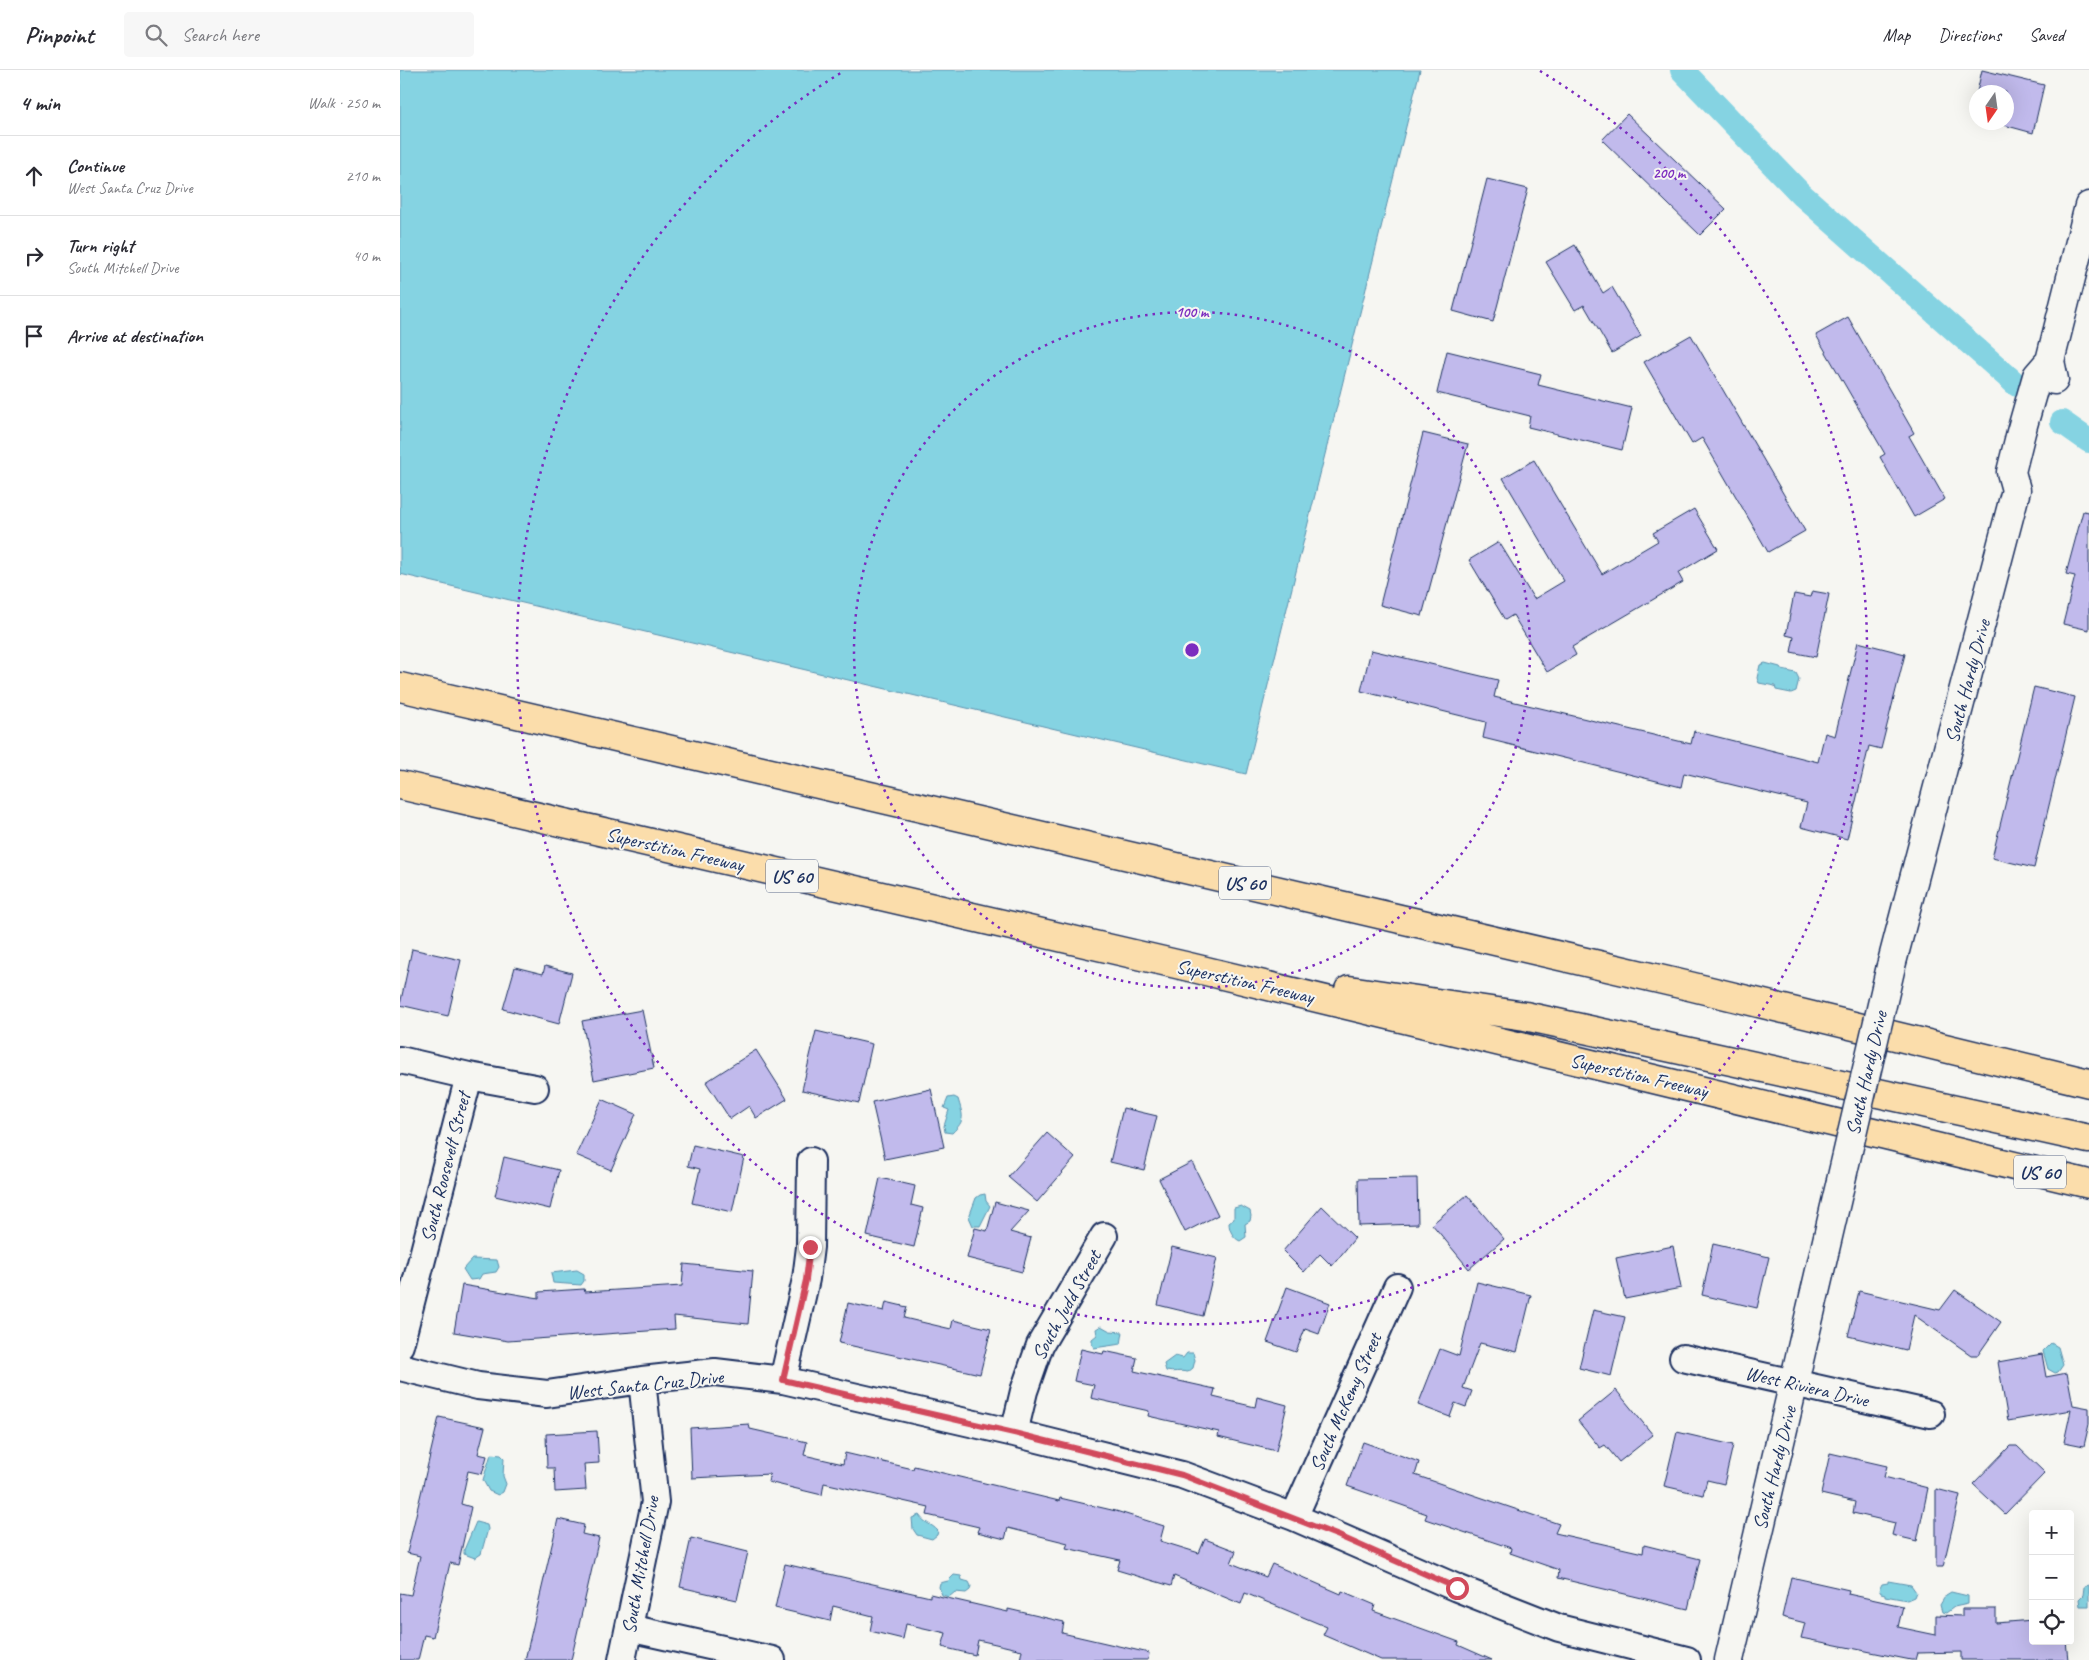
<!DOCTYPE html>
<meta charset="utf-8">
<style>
body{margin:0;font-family:Caveat,sans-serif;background:#f7f7f7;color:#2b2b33}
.controls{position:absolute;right:15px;bottom:15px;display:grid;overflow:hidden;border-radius:5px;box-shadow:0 5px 20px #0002}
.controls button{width:45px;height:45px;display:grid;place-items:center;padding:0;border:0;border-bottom:1px solid #e1e1e2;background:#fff;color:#2b2b33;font:25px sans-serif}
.compass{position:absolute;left:1569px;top:15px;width:45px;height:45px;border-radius:50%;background:#fff;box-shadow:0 5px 20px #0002;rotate:193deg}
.stop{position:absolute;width:15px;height:15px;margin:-11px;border:4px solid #d1495b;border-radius:50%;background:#fff}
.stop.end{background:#d1495b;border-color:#fff;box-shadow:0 1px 5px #0008}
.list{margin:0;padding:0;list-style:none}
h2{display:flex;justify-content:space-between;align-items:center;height:65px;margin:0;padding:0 20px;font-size:21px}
h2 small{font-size:16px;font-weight:400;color:#7c7c81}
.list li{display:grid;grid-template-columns:32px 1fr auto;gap:15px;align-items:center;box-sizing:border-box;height:80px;padding:0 20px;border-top:1px solid #e1e1e2}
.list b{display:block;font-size:19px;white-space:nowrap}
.list p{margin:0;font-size:16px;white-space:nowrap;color:#7c7c81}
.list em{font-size:16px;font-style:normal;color:#7c7c81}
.icon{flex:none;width:28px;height:28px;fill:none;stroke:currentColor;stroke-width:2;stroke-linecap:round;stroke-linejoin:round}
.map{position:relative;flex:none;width:1689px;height:1590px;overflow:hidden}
header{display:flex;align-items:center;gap:30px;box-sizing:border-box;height:70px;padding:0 25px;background:#fff;border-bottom:1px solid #e1e1e2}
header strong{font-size:24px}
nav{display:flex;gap:28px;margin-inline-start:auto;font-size:18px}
.search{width:350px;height:45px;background:#f7f7f7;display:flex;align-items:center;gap:12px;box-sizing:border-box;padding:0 18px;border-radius:5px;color:#7c7c81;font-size:19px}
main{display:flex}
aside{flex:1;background:#fff}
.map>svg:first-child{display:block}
.water{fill:#85d3e2;stroke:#5b91ad}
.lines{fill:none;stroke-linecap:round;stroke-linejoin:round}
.canal{stroke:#85d3e2;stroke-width:24}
.building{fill:#c1baec;stroke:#1b2f5e}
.street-casing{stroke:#1b2f5e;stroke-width:30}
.secondary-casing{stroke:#1b2f5e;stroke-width:31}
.highway-casing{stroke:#1b2f5e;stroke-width:31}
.street{stroke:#f6f6f2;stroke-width:26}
.secondary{stroke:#f6f6f2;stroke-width:28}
.highway{stroke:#fbddab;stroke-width:28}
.secondary-bridge-casing{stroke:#1b2f5e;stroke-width:31;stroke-linecap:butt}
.secondary-bridge{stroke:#f6f6f2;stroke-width:28}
.route{stroke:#d1495b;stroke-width:6}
.ring{fill:none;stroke:#7b2cbf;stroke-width:2.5;stroke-dasharray:2.5 5}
.labels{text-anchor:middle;stroke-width:4;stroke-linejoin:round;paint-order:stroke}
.shield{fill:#f6f6f2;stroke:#5d6b8a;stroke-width:1}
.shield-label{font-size:19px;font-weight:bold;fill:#1b2f5e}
.street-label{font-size:20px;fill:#1b2f5e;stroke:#f6f6f2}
.centre{fill:#7b2cbf;stroke:#f6f6f2;stroke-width:2.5}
.ring-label{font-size:15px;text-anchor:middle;font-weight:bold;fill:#7b2cbf;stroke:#f6f6f2;stroke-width:4;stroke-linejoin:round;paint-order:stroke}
</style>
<header>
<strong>Pinpoint</strong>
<div class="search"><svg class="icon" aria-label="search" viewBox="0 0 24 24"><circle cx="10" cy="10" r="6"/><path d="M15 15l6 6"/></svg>Search here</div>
<nav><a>Map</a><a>Directions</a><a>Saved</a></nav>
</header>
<main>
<aside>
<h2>4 min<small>Walk · 250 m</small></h2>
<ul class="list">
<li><svg class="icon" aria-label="ahead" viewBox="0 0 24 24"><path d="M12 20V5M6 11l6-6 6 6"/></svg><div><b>Continue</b><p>West Santa Cruz Drive</p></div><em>210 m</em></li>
<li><svg class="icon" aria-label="right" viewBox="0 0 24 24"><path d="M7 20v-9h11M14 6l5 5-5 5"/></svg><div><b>Turn right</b><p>South Mitchell Drive</p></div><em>40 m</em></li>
<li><svg class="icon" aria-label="arrive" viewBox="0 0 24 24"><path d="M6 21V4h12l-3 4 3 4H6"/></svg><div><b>Arrive at destination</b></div></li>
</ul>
</aside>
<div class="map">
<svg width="1689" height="1590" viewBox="0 0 1689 1590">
<rect width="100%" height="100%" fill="#f6f6f2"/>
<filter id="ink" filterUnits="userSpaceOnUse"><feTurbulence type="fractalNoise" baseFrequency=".02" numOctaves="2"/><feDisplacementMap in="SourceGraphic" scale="10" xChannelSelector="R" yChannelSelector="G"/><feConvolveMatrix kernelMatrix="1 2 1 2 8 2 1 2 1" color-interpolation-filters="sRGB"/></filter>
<g filter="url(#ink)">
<path class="water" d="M 0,0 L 1020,0 L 846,704 L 0,504 Z
M 1365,593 L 1380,597 L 1382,600 L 1396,603 L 1399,609 L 1396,621 L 1391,623 L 1376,620 L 1375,616 L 1359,613 L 1357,608 L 1360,595 Z
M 554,1027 L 558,1029 C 563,1046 566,1050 552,1063 L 545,1062 L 544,1056 L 549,1040 L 544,1038 L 548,1028 Z
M 585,1124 L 586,1131 L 590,1136 L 580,1156 L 573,1156 L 569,1147 L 576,1128 L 580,1125 Z
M 841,1136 L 850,1141 L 851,1146 L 850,1151 L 845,1154 L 846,1167 L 840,1171 C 833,1168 829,1160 829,1153 L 834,1149 L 834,1138 Z
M 72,1189 L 97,1190 L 99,1197 L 96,1202 L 82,1204 L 79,1209 L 70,1210 L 63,1199 Z
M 177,1200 L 184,1204 L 184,1211 L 181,1215 L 153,1213 L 151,1203 Z
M 701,1256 L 710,1261 L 723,1262 L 721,1274 L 694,1278 L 692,1274 L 692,1269 L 697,1265 L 696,1259 Z
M 1651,1273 L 1658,1277 L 1663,1295 L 1658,1302 L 1655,1303 L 1648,1299 L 1643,1281 Z
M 787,1283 L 793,1283 L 795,1290 L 793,1298 L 788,1302 C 779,1300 774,1303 766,1301 L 764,1294 L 775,1286 L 783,1288 Z
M 91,1384 L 101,1385 L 104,1388 L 103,1406 L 106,1414 L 103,1422 L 98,1425 L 89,1421 L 83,1410 Z
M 519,1445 C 526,1455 531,1453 538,1461 L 537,1465 L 532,1469 L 517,1465 L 513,1459 L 512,1448 Z
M 76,1452 L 87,1455 L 88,1459 L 81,1484 L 75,1488 L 64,1484 L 64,1480 Z
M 554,1505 L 561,1506 L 562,1510 L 569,1512 L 571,1516 L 570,1520 L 566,1523 L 555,1522 L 549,1527 L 542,1525 L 539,1517 L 540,1513 L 548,1511 Z
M 1488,1511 L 1511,1515 L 1516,1522 L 1514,1527 L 1507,1530 L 1485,1526 L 1485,1524 L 1481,1523 L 1479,1520 L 1482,1514 L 1488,1513 Z
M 1689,1515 L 1689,1536 L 1680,1536 L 1679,1529 L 1683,1525 L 1684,1517 Z
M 1551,1522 L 1568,1526 L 1568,1534 L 1554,1537 L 1546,1543 L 1542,1542 L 1540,1535 L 1546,1525 Z"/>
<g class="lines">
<path class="canal" d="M 1282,0 L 1401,124 L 1617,315
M 1662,352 L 1689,371"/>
</g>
<path class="building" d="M 1582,0 L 1644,15 L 1633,63 L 1593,52 L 1606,52 L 1606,22 L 1577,22 Z
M 1576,24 L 1576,48 L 1571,47 Z
M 1227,44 L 1326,139 L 1300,165 L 1202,70 Z
M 1087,109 L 1128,119 L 1093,252 L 1053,241 Z
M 1175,175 L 1203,223 L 1212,217 L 1241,266 L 1212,283 L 1184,235 L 1175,240 L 1146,192 Z
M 1448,247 L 1514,363 L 1509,366 L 1545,429 L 1514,447 L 1480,387 L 1485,384 L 1416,265 Z
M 1291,265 L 1405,461 L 1368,482 L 1302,368 L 1292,374 L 1244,292 Z
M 1047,281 L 1141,304 L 1138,315 L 1232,338 L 1222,380 L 1128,357 L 1130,346 L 1037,323 Z
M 1023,363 L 1068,374 L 1022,546 L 980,535 Z
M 1134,390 L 1202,504 L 1258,471 L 1253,463 L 1294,439 L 1318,479 L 1278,503 L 1283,512 L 1172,577 L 1176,585 L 1147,602 L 1113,545 L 1105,550 L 1069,490 L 1099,472 L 1134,529 L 1164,511 L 1103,408 Z
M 1683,441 L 1689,442 L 1689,560 L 1663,554 L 1675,506 L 1666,504 Z
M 1412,521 L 1429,524 L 1416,587 L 1391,582 L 1394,567 L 1386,565 L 1394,524 L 1410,527 Z
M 1458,572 L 1505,584 L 1481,679 L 1469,676 L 1447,769 L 1401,757 L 1407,733 L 1284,703 L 1281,717 L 1083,668 L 1086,652 L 961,621 L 971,580 L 1098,610 L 1094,627 L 1291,674 L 1294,661 L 1418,692 L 1425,663 L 1435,666 Z
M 1634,617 L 1675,627 L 1634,798 L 1592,788 Z
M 12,879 L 61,890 L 48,946 L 0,935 Z
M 145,896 L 172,903 L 159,954 L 103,939 L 115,897 L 143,904 Z
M 242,940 L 254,998 L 194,1010 L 182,951 Z
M 416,961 L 472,974 L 459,1033 L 402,1020 Z
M 356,980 L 387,1029 L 356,1048 L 349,1036 L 330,1049 L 306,1012 Z
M 531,1019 L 544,1077 L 485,1089 L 472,1032 Z
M 202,1029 L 236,1044 L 211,1100 L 176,1085 Z
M 723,1038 L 757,1046 L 744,1100 L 710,1092 Z
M 647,1063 L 675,1088 L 637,1132 L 608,1107 Z
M 293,1075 L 344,1087 L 332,1142 L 292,1133 L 300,1099 L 288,1096 Z
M 104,1087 L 159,1100 L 150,1139 L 95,1126 Z
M 792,1092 L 818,1145 L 785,1162 L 759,1109 Z
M 480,1108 L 515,1116 L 511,1135 L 523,1138 L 514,1177 L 467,1166 Z
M 1017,1108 L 1018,1154 L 959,1156 L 958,1109 Z
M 1067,1125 L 1104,1169 L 1069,1199 L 1032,1154 Z
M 595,1132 L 629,1141 L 610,1162 L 631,1168 L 622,1202 L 567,1188 L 575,1158 L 587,1161 Z
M 922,1136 L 955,1168 L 932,1196 L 920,1184 L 904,1202 L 883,1181 Z
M 1313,1174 L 1369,1187 L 1357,1238 L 1302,1225 Z
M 1273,1176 L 1281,1218 L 1225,1229 L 1216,1188 Z
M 772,1177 L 817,1188 L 803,1246 L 758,1235 Z
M 284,1194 L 353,1201 L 348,1254 L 274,1246 L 275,1259 L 108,1271 L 54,1262 L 62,1215 L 139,1228 L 139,1222 L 184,1219 L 185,1222 L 282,1216 Z
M 1077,1212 L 1131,1225 L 1117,1282 L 1080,1273 L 1063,1318 L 1072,1321 L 1066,1337 L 1055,1333 L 1050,1347 L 1018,1335 L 1040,1279 L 1059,1286 Z
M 887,1217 L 930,1233 L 919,1264 L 905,1259 L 896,1282 L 867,1272 Z
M 1555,1220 L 1601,1252 L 1578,1285 L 1571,1285 L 1514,1245 L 1506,1280 L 1448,1266 L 1459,1221 L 1540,1240 Z
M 486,1232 L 507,1237 L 504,1248 L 551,1259 L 553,1250 L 591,1259 L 580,1304 L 439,1273 L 448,1233 L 484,1241 Z
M 1193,1240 L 1225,1247 L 1211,1306 L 1179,1298 Z
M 681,1279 L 703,1284 L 704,1281 L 737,1288 L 734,1301 L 815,1319 L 813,1327 L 855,1337 L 857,1327 L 887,1335 L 876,1381 L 818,1367 L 819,1362 L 748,1346 L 749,1341 L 691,1328 L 694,1315 L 674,1311 Z
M 1642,1284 L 1646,1307 L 1667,1303 L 1673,1335 L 1689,1338 L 1689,1354 L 1684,1376 L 1664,1372 L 1671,1340 L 1608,1351 L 1598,1292 Z
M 1216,1320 L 1253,1365 L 1219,1392 L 1205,1375 L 1200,1378 L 1178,1351 Z
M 39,1347 L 85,1357 L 78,1384 L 87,1386 L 82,1404 L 68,1401 L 61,1434 L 71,1437 L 58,1495 L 50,1493 L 33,1567 L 24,1565 L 18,1590 L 0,1590 L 0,1523 L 11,1525 L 20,1486 L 7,1483 Z
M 349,1354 L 350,1359 L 407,1372 L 404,1385 L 443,1394 L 445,1383 L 513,1399 L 514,1396 L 659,1431 L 660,1428 L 716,1441 L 764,1456 L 760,1471 L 799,1483 L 805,1469 L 836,1481 L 831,1493 L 866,1507 L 872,1494 L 941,1524 L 942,1521 L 975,1535 L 973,1541 L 1059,1572 L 1058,1575 L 1092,1590 L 981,1590 L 923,1565 L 927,1557 L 845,1523 L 841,1534 L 774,1506 L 771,1516 L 717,1500 L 720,1490 L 666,1478 L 668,1473 L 608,1458 L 605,1469 L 577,1462 L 579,1457 L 527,1445 L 529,1437 L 424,1413 L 422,1425 L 368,1412 L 370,1404 L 292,1408 L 290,1358 Z
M 197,1361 L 199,1393 L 184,1394 L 186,1420 L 155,1422 L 154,1398 L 147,1398 L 146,1364 Z
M 1277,1362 L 1333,1375 L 1324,1414 L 1307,1410 L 1303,1425 L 1264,1416 Z
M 963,1372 L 1019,1392 L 1015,1405 L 1159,1454 L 1155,1463 L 1243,1483 L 1244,1475 L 1300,1489 L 1288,1539 L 1158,1508 L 1159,1500 L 1110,1483 L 1111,1478 L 1025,1449 L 1027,1444 L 947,1416 Z
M 1610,1376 L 1617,1376 L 1645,1403 L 1605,1444 L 1573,1414 Z
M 1430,1383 L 1487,1396 L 1484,1407 L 1528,1418 L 1517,1471 L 1492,1465 L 1495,1453 L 1453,1443 L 1455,1432 L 1421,1424 Z
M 1536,1419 L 1560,1425 L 1543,1497 L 1536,1497 Z
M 158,1449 L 184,1455 L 182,1464 L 199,1468 L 171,1590 L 125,1590 Z
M 291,1468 L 348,1482 L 337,1530 L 280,1517 Z
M 385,1494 L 530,1527 L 530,1524 L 608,1542 L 608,1539 L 664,1552 L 662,1563 L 749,1583 L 748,1590 L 620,1590 L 622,1580 L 578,1570 L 575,1585 L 542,1577 L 546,1563 L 506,1554 L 503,1569 L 470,1561 L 473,1546 L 433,1536 L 430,1551 L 375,1538 Z
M 1391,1507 L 1449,1520 L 1448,1524 L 1503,1536 L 1498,1557 L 1536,1565 L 1536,1545 L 1562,1546 L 1562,1539 L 1596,1539 L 1596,1553 L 1633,1550 L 1633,1571 L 1666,1571 L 1668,1590 L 1561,1590 L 1561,1582 L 1517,1583 L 1515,1590 L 1511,1590 L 1401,1568 L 1405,1553 L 1382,1547 Z"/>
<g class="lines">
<g class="street-casing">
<path id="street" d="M 0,990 L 69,1006 L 135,1018
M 0,1275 L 69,1006
M 1283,1288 L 1531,1344
M 0,1297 L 78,1316 L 147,1324 L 242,1310 L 315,1302 L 383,1310 L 614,1363 L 782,1405 L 894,1447 L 1057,1518 L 1159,1558 L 1287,1590
M 383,1310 L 406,1209 L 410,1177 L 411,1091
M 614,1363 L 624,1321 L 640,1275 L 704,1166
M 894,1447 L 997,1217
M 229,1558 L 372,1590
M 222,1590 L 255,1432 L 242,1310"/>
</g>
<g class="secondary-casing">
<path id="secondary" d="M 1654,310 L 1650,291 L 1689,136
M 1491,896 L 1616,420 L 1611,402 L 1621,362 L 1637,306 L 1650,291
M 1329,1590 L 1440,1115"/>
</g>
<g class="highway-casing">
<path id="highway" d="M 0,617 L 1285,915 L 1689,1013
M 0,715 L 785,896 L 1689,1114
M 949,920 L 1125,946 L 1689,1069"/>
</g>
<use href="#street" class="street"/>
<use href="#secondary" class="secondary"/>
<use href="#highway" class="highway"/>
<g class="secondary-bridge-casing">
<path id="secondary-bridge" d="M 1440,1115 L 1491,896"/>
</g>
<use href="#secondary-bridge" class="secondary-bridge"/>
</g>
</g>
<g class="lines" filter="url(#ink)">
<path class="route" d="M 410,1177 L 406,1210 L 383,1310 L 614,1363 L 782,1405 L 939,1466 L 1057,1518"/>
</g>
<g class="ring">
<circle cx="792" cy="580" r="338"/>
<path d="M1140 1A675 675 0 1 1 444 1"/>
</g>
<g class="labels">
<g class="shield">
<rect x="366" y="789.5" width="52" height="33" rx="4"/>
<rect x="819" y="796.5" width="52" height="33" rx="4"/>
<rect x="1614" y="1085.5" width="52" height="33" rx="4"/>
</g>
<g class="shield-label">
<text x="392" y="813">US 60</text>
<text x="845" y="820">US 60</text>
<text x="1640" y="1109">US 60</text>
</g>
<g class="street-label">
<text transform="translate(1567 611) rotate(-75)" y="7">South Hardy Drive</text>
<text transform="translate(275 779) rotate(13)" y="7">Superstition Freeway</text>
<text transform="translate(845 911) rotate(13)" y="7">Superstition Freeway</text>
<text transform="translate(1466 1003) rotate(-77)" y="7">South Hardy Drive</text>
<text transform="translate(1239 1005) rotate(13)" y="7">Superstition Freeway</text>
<text transform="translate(45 1097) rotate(-76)" y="7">South Roosevelt Street</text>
<text transform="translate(666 1235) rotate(-61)" y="7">South Judd Street</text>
<text transform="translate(245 1314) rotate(-6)" y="7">West Santa Cruz Drive</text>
<text transform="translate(1407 1316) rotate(13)" y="7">West Riviera Drive</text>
<text transform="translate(945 1332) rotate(-66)" y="7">South McKemy Street</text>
<text transform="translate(1374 1398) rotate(-76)" y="7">South Hardy Drive</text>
<text transform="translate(240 1495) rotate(-80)" y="7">South Mitchell Drive</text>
</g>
</g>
<circle cx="792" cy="580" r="8" class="centre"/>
<g class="ring-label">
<text x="1269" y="108">200 m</text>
<text x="792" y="247">100 m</text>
</g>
</svg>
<div class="controls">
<button>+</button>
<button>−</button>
<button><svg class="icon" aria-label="locate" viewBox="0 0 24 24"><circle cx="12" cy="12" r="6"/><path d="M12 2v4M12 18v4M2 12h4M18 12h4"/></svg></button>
</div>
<svg class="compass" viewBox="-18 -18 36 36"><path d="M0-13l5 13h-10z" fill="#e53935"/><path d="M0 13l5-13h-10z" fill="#7c7c81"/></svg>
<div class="stop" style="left:1057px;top:1518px"></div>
<div class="stop end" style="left:410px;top:1177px"></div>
</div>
</main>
